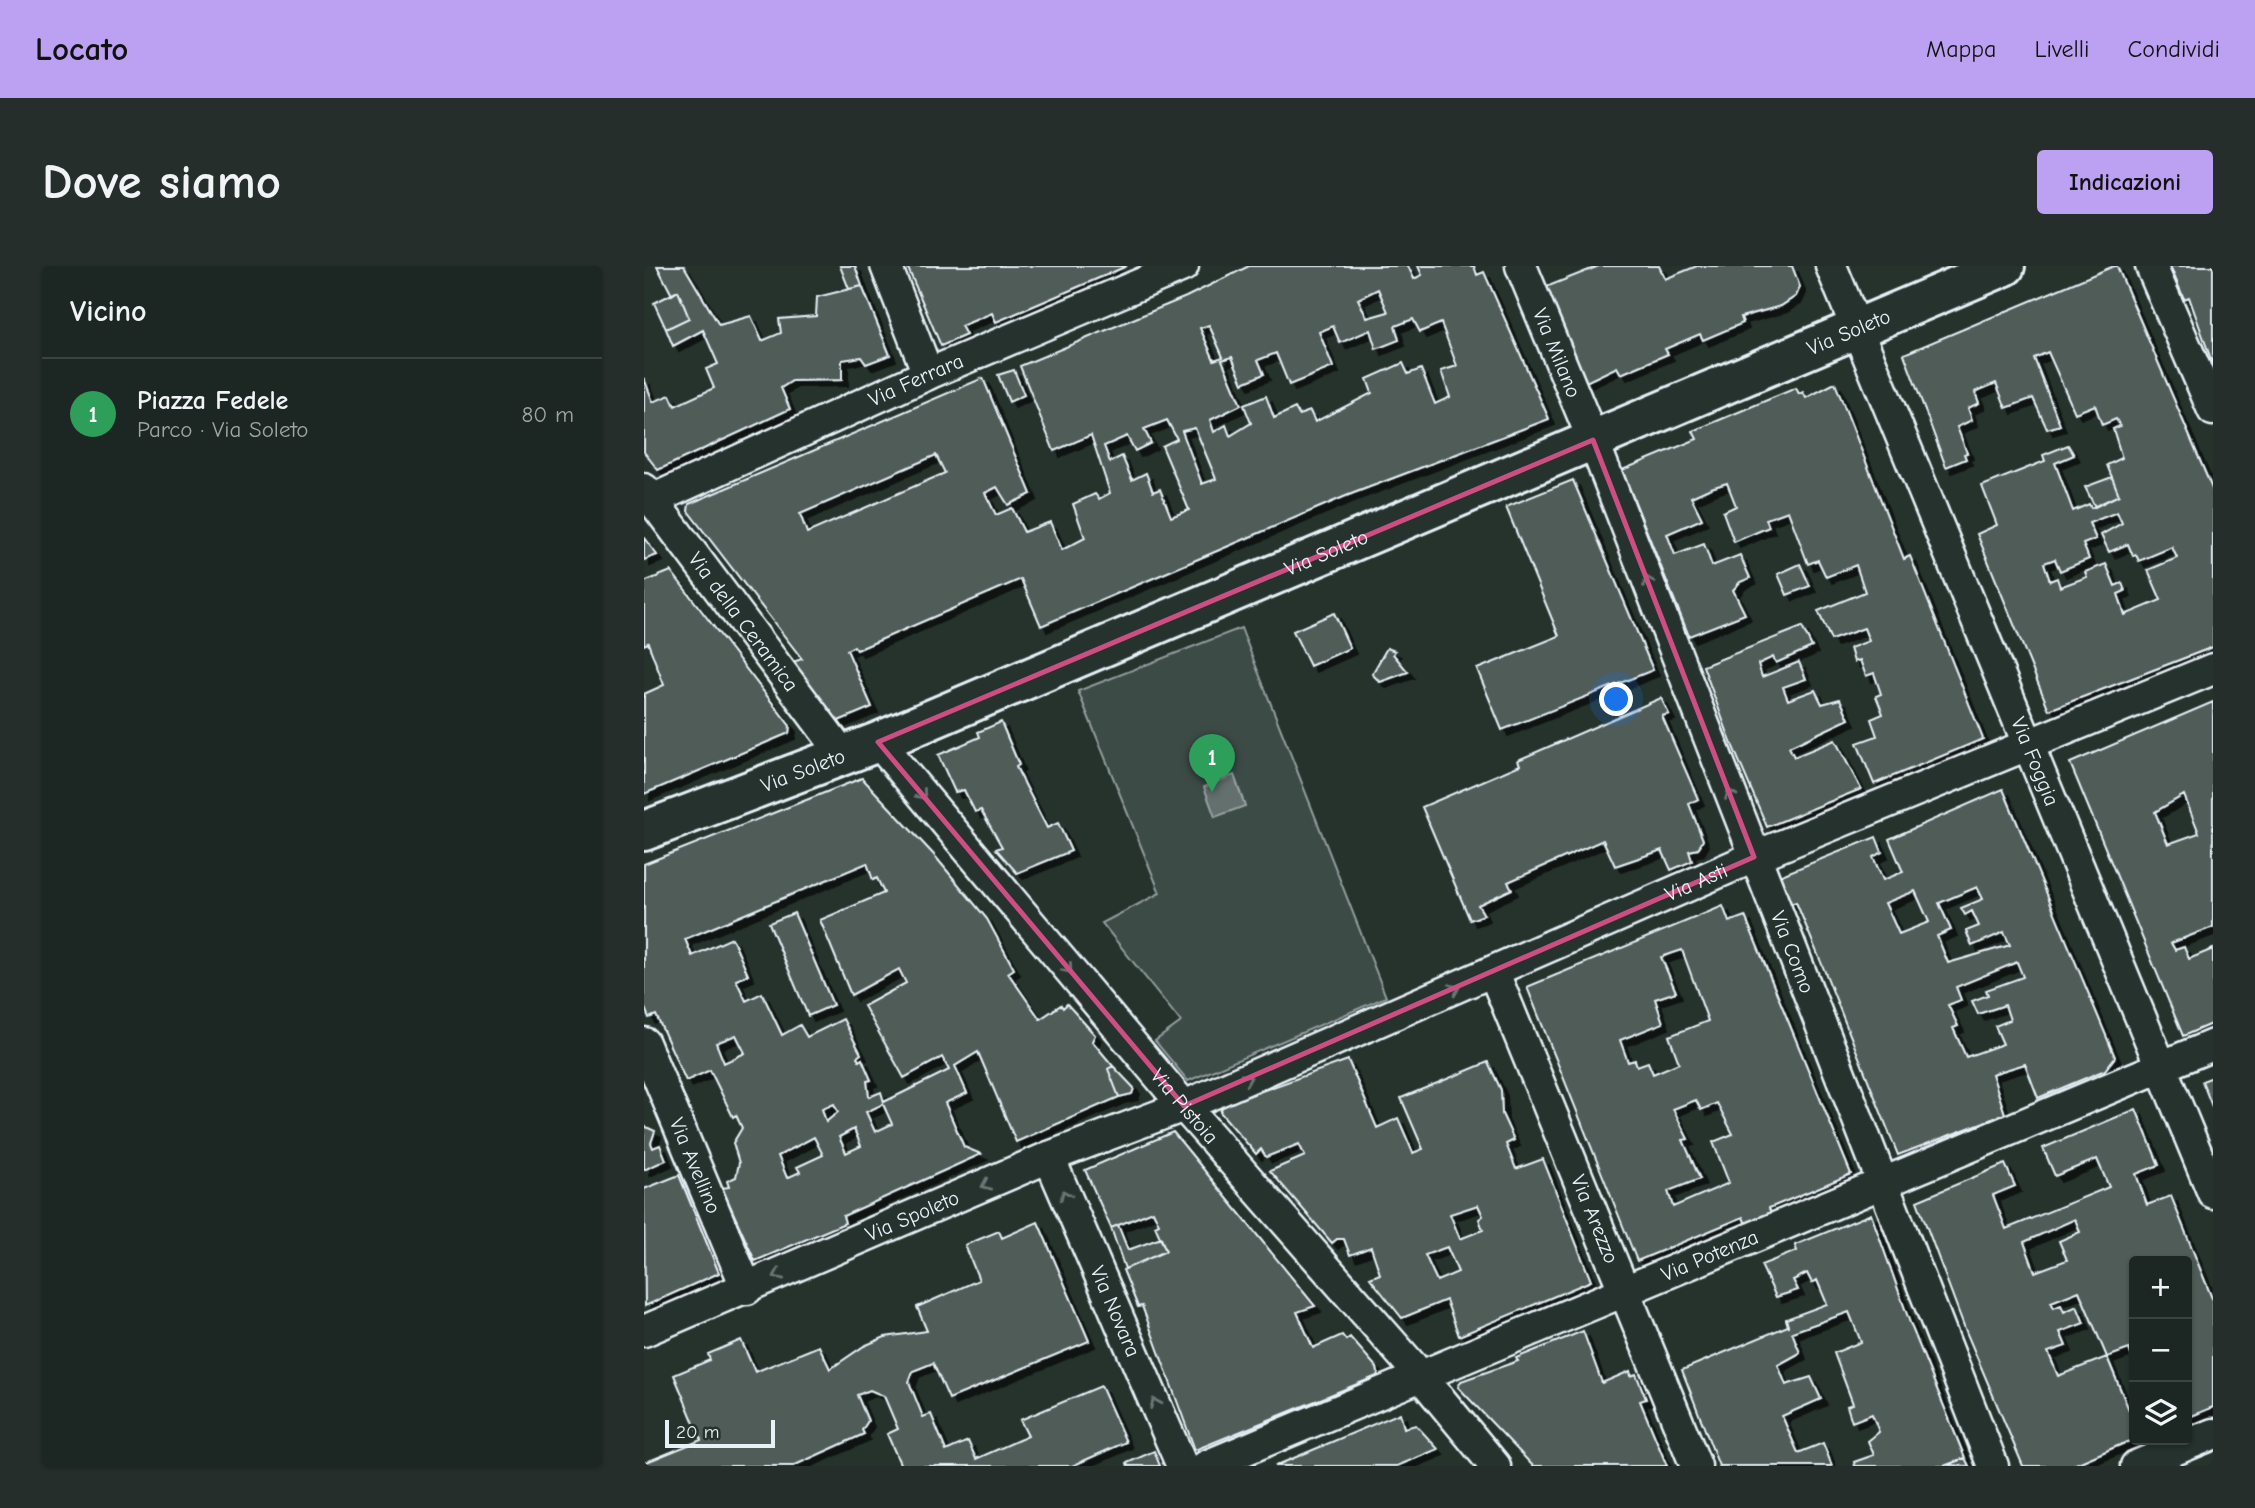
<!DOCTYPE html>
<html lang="it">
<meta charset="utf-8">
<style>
body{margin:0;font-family:"Comic Neue",sans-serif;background:#252e2a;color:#f1f3f6}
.controls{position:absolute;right:21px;bottom:21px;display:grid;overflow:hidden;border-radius:7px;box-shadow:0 2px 5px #0004}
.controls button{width:63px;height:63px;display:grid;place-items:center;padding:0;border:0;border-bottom:2px solid #3a4340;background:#1c2622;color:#f1f3f6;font:35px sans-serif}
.scale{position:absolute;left:21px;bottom:18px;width:110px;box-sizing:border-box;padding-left:7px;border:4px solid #e8f1f8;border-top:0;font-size:19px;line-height:24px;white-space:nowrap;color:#e8f1f8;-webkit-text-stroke:5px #26332d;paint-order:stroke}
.you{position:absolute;left:973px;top:434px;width:24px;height:24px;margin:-18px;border:5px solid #fff;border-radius:50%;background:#1a73e8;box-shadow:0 0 0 10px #1a73e833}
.badge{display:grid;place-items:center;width:46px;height:46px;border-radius:50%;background:#bca0f2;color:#fff;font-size:23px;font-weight:700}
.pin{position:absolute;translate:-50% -58px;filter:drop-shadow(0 2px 4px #0008)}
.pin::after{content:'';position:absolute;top:37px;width:24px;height:21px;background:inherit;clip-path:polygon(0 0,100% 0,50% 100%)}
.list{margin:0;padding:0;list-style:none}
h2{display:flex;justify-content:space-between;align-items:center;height:91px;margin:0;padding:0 28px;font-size:30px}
h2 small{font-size:23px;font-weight:400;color:#a0a5a5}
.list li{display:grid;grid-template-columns:46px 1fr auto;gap:21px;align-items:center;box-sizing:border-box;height:112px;padding:0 28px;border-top:2px solid #3a4340}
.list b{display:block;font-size:26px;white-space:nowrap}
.list p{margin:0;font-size:23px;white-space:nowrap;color:#a0a5a5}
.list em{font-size:23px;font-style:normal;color:#a0a5a5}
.icon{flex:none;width:38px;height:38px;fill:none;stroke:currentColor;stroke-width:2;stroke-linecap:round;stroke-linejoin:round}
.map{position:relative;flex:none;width:1569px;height:1200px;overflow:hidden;border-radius:7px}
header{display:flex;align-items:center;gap:42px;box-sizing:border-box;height:98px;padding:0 35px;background:#bca0f2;color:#111}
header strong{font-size:33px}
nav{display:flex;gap:38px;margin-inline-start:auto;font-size:24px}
.intro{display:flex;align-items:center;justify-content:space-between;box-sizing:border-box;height:168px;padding:0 42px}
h1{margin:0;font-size:49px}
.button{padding:18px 32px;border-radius:7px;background:#bca0f2;color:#111;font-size:24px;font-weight:700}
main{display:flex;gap:42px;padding:0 42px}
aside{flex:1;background:#1c2622;border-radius:7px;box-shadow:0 2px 5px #0004}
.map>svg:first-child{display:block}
.green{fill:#3e4b47;stroke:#939ea0;stroke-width:2}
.water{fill:#636f6d;stroke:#98a3a5;stroke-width:2}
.building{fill:#505c59;stroke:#e8f1f8;stroke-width:2;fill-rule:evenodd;filter:url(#shadow)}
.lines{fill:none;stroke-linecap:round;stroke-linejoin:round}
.street-casing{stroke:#e8f1f8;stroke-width:35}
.secondary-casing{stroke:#e8f1f8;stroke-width:44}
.street{stroke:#26332d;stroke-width:30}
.secondary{stroke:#26332d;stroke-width:38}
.oneway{stroke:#6a7674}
.marked{fill:none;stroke:#cc4e82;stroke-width:5;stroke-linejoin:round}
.labels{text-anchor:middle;stroke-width:7;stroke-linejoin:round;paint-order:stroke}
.street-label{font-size:21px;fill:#e8f1f8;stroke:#26332d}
</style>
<header>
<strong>Locato</strong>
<nav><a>Mappa</a><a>Livelli</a><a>Condividi</a></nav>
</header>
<div class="intro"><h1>Dove siamo</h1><a class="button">Indicazioni</a></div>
<main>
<aside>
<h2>Vicino<small></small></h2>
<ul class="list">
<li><span class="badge" style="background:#2e9e5b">1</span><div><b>Piazza Fedele</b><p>Parco · Via Soleto</p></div><em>80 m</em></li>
</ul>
</aside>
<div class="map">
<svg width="1569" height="1200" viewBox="0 0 1569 1200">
<defs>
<filter id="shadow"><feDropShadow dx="6" dy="6" stdDeviation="0" flood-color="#0009"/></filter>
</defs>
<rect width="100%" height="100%" fill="#26332d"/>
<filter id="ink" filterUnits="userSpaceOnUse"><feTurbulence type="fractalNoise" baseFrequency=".0143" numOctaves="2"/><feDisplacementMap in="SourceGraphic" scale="14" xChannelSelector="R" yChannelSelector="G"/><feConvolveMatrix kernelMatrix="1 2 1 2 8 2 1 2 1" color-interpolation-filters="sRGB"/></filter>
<g filter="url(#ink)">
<path class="green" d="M 597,362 L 742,731 L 544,815 L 511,775 L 537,756 L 458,657 L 516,627 L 434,425 Z"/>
<path class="water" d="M 590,509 L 601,540 L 571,551 L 560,521 Z"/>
<path class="building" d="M 13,0 L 40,0 L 75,59 L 107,50 L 118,75 L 137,67 L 135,53 L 172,50 L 173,31 L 218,20 L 246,89 L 222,98 L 217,91 L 198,94 L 198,114 L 148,115 L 137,122 L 146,143 L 14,204 L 0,186 L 0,112 L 9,136 L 26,129 L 31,140 L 70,122 L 62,103 L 74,98 L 59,64 L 29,80 L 22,63 L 45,52 L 34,25 L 28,29 Z
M 196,0 L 211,0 L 218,20 L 205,23 Z
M 263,0 L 483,0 L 352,56 L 348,47 L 317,60 L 322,69 L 297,80 Z
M 605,0 L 764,0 L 770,13 L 778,9 L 774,0 L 830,0 L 833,9 L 840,6 L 905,153 L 702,230 L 397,360 L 377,313 L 213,384 L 210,380 L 203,384 L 228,441 L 192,456 L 146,397 L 158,393 L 44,245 L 45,238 L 339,112 L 387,228 L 364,239 L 353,221 L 341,227 L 352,249 L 368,242 L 380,266 L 406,256 L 418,284 L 441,272 L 429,238 L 451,228 L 455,233 L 466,227 L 447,169 L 410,185 L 376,100 L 542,31 ZM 734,23 L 744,46 L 723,52 L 714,33 ZM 769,53 L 776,66 L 797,57 L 813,100 L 797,105 L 806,131 L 791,138 L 777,103 L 764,108 L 759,97 L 723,113 L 728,127 L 671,156 L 666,145 L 655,149 L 651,142 L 630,152 L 622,130 L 600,139 L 607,157 L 586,170 L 582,159 L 570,166 L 566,154 L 597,139 L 578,94 L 588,91 L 599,117 L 620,108 L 614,94 L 632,87 L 645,119 L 689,101 L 675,66 L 689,60 L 696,77 L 726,64 L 732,83 L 755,74 L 751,60 ZM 565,59 L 579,91 L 570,94 L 556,62 ZM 523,154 L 533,173 L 518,180 L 545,244 L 527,251 L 516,223 L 509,226 L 502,207 L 488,214 L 478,190 L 466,196 L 460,180 L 483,170 L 491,185 L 507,177 L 500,163 ZM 551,162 L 572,213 L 558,218 L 538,165 ZM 292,189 L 301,207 L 163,267 L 156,248 Z
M 955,0 L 1015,0 L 1021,13 L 1053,0 L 1148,0 L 1156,21 L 1152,30 L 1137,40 L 1097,51 L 1099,57 L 1059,74 L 1056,68 L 1021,83 L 1024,88 L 977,108 L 973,101 L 942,116 L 902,21 Z
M 1470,0 L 1473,0 L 1569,225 L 1569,381 L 1405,444 L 1333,268 L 1353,259 L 1338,220 L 1401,195 L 1399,189 L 1424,179 L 1430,189 L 1411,197 L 1429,245 L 1445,238 L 1447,242 L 1475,229 L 1463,199 L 1478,192 L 1469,163 L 1476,160 L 1472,153 L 1458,159 L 1451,139 L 1431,147 L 1404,86 L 1390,92 L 1416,159 L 1403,163 L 1389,132 L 1362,142 L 1352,117 L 1331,126 L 1335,137 L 1324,142 L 1328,154 L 1313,161 L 1323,187 L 1320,188 L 1322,193 L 1302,201 L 1260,88 ZM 1473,246 L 1478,257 L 1457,269 L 1465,286 L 1484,278 L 1489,290 L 1492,289 L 1495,295 L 1528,281 L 1533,292 L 1504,304 L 1517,334 L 1481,349 L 1474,328 L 1481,325 L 1478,317 L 1471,320 L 1462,298 L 1441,306 L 1443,311 L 1416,321 L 1413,312 L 1406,315 L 1400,297 L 1411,293 L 1416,305 L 1445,293 L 1439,278 L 1452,273 L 1445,257 Z
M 1526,0 L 1569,0 L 1569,99 L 1545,31 L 1540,33 Z
M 34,25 L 45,52 L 22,63 L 10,37 Z
M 370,104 L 380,129 L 365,136 L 354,109 Z
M 1191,117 L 1260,293 L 1266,290 L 1339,473 L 1230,518 L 1213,477 L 1233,470 L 1227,453 L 1239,448 L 1232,430 L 1237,428 L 1230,407 L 1222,410 L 1216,394 L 1210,396 L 1206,382 L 1225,375 L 1220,362 L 1187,374 L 1174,345 L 1221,326 L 1212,299 L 1182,311 L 1174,294 L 1164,298 L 1144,245 L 1122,253 L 1125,261 L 1090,276 L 1079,246 L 1092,240 L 1083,217 L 1067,222 L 1047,231 L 1058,253 L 1023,268 L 1031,289 L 1060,278 L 1068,300 L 1096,289 L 1106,312 L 1096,316 L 1089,324 L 1101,348 L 1045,370 L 978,204 L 1053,173 L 1049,165 L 1152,122 L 1155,128 L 1159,126 L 1162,132 Z
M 1468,211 L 1475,229 L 1451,241 L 1441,221 Z
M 929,214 L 1009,404 L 858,464 L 833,403 L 915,370 L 862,241 Z
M 0,272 L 13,289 L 0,294 Z
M 1156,298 L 1166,320 L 1143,329 L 1134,308 Z
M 27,305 L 146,460 L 145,467 L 0,528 L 0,428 L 20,419 L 4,377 L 0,379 L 0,316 Z
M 690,347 L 706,382 L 666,400 L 649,365 Z
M 1158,361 L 1168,381 L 1132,397 L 1129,391 L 1114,398 L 1118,411 L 1155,396 L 1162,413 L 1139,421 L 1144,434 L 1171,424 L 1178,438 L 1196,433 L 1205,453 L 1145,481 L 1150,491 L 1191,474 L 1217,523 L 1123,561 L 1087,476 L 1059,400 Z
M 743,382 L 751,385 L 749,388 L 764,406 L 736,416 L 728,408 Z
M 1017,432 L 1025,448 L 1018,450 L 1054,533 L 1045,538 L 1059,574 L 1054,583 L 1045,585 L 1048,595 L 1027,604 L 1018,584 L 971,600 L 959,574 L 864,616 L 868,623 L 834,639 L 840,649 L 826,654 L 778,541 L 876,499 L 874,494 Z
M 1569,436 L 1569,661 L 1527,677 L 1531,684 L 1540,681 L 1545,693 L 1569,683 L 1569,757 L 1539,770 L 1426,497 ZM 1540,529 L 1555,567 L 1524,578 L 1511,546 Z
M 357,456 L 375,499 L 372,501 L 403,562 L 414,557 L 427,585 L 373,607 L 352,583 L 358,581 L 337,544 L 331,546 L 320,524 L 311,526 L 294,489 L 336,471 L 334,466 Z
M 218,512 L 290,589 L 343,653 L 370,703 L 364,707 L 396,753 L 417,739 L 419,742 L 423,738 L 451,769 L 448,775 L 469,800 L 464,803 L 475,831 L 372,876 L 334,786 L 311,800 L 323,827 L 301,837 L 320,881 L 337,888 L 199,950 L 201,957 L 111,995 L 78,922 L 85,921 L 83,915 L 92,911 L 95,897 L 89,877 L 98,862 L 92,849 L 89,851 L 66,804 L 42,815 L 12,749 L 5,752 L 0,740 L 0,598 ZM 223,597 L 229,614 L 233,612 L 240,627 L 176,654 L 207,729 L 255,703 L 262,717 L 220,740 L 260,812 L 298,791 L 305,804 L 240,836 L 237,826 L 225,831 L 223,815 L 227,814 L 218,793 L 215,795 L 213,791 L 217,788 L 199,753 L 163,771 L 156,759 L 138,769 L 118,727 L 102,735 L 92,714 L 104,709 L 88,672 L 48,690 L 41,673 ZM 92,769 L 101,787 L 80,797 L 72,777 ZM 190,838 L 194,846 L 182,856 L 178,843 ZM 239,838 L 248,858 L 231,866 L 222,846 ZM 210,863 L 217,880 L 202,887 L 195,871 ZM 170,871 L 179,889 L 153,901 L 156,906 L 143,912 L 134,890 Z
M 1359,523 L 1471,791 L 1461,804 L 1394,832 L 1381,798 L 1348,808 L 1361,848 L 1254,889 L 1179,701 L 1152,636 L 1146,638 L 1135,610 L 1232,571 L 1238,586 L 1229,591 L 1239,614 L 1259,606 L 1245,573 ZM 1333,621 L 1339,633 L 1317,642 L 1321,649 L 1328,645 L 1335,660 L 1322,665 L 1328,680 L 1360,666 L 1366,679 L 1304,697 L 1293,670 L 1307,664 L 1295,637 ZM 1271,625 L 1285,656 L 1255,668 L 1241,637 ZM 1373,696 L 1379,711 L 1342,724 L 1344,729 L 1328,735 L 1334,748 L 1361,739 L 1366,754 L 1351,760 L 1359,778 L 1322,791 L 1309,762 L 1314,760 L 1304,739 L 1317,734 L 1312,721 Z
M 1079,640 L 1085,656 L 1101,650 L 1207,908 L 1125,942 L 1127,948 L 1102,958 L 1099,951 L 993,995 L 883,721 ZM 1038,684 L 1064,755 L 1025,770 L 1035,797 L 1009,808 L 1004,796 L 993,800 L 991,794 L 984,796 L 976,774 L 1019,757 L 1011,733 L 1032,726 L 1017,691 ZM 1052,834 L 1057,844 L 1073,837 L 1089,868 L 1069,876 L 1085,917 L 1029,941 L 1024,925 L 1056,913 L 1039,874 L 1044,873 L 1029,843 Z
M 150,647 L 189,739 L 164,750 L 125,657 Z
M 704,794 L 733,862 L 754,852 L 769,887 L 779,883 L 757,832 L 844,796 L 857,824 L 858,848 L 870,874 L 862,878 L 872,903 L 899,893 L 947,1015 L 815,1070 L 802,1034 L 758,1052 L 726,1012 L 736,1008 L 727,981 L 706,989 L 700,973 L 693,973 L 688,977 L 626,905 L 661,890 L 655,878 L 622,891 L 617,883 L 612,888 L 576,846 L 579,839 ZM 834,939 L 839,950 L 835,953 L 839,964 L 816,973 L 806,948 ZM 803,981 L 814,1006 L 793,1015 L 781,989 Z
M 469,800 L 490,822 L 488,828 L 475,831 L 464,803 Z
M 1569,811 L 1569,843 L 1558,815 Z
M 1492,843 L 1515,899 L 1492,908 L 1503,939 L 1527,930 L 1569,1035 L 1569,1141 L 1543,1152 L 1543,1118 L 1546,1116 L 1543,1108 L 1543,995 L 1490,995 L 1490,1097 L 1485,1083 L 1463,1091 L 1490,1156 L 1490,1173 L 1427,1200 L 1379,1200 L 1323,1068 L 1273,935 L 1361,898 L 1371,920 L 1349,929 L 1362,963 L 1465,921 L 1453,893 L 1411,910 L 1399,882 ZM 1431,953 L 1436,966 L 1415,975 L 1423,994 L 1391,1006 L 1380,976 ZM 1435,1025 L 1463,1091 L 1414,1110 L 1404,1086 L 1422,1080 L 1416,1066 L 1440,1057 L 1433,1040 L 1420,1046 L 1417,1039 L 1410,1042 L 1407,1036 Z
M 0,860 L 11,865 L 7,877 L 9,882 L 16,879 L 22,894 L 0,904 Z
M 529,866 L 671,1040 L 653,1046 L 669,1082 L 698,1069 L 702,1074 L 706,1071 L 733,1102 L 734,1107 L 733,1110 L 551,1184 L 498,1040 L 494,1041 L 479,1004 L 522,985 L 511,960 L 515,958 L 509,945 L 467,962 L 441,904 Z
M 35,909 L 75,1007 L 1,1040 L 0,923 Z
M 1227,948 L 1266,1057 L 1321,1192 L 1300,1200 L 1211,1200 L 1210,1196 L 1230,1189 L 1224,1175 L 1235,1166 L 1228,1148 L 1208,1156 L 1203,1140 L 1209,1138 L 1190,1087 L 1217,1076 L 1205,1046 L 1148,1066 L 1156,1087 L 1134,1099 L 1142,1119 L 1167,1111 L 1177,1133 L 1138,1150 L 1154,1187 L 1179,1177 L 1188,1200 L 1075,1200 L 1038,1104 L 1144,1060 L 1142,1053 L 1183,1038 L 1173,1014 L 1168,1017 L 1163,1007 L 1149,1014 L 1154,1024 L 1132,1031 L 1117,999 L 1153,985 L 1151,979 Z
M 394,956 L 445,1075 L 305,1133 L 289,1097 L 269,1105 L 265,1116 L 279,1151 L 287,1148 L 302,1185 L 324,1175 L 332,1193 L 384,1170 L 376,1154 L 457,1120 L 482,1176 L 428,1200 L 257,1200 L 243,1168 L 254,1163 L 240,1130 L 226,1124 L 213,1129 L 224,1155 L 218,1164 L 220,1168 L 149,1200 L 0,1200 L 0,1197 L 57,1174 L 30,1109 L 66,1094 L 64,1088 L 97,1074 L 111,1106 L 175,1080 L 186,1103 L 220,1080 L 241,1071 L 283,1065 L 273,1041 L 335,1014 L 321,979 L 355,965 L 358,972 Z
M 474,959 L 484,984 L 517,972 L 522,985 L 481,1003 L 467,962 Z
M 939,1065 L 958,1117 L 986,1105 L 987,1110 L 992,1108 L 1002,1133 L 996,1135 L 1023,1200 L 889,1200 L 814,1121 L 817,1115 L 874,1095 L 872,1092 Z
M 756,1147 L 760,1162 L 772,1159 L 794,1183 L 753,1200 L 631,1200 Z
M 510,1185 L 516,1200 L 484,1200 L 483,1197 Z
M 1321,1192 L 1325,1200 L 1303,1199 Z"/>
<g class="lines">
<g class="street-casing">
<g id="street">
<path d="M 242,0 L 284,108"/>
<path id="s1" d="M 877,0 L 949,174 L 1349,1200"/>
<path id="s2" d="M 1187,0 L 1569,927"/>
<path d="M 1507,0 L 1569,144"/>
<path id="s3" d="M 0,223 L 200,490"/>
<path id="s4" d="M 8,234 L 284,108 L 539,0"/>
<path id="s5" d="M 234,476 L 540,840 L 776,1109 L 851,1200"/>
<path id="s6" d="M 850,707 L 1052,1200"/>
<path id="s7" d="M 0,777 L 103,1023"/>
<path id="s8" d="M 405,891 L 538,1200"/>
<path id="s9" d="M 0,1065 L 405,891 L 540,840 L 1110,591 L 1569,403"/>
<path id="s10" d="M 562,1200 L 1569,779"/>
<path d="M 1492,1200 L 1569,1168"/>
</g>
</g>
<g class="secondary-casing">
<g id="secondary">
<path id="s11" d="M 0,565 L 234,476 L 1361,0"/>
</g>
</g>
<use href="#street" class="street"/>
<use href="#secondary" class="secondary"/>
</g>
<defs><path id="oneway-chevron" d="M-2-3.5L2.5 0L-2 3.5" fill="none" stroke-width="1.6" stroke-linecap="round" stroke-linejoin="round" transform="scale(1.75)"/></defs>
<g class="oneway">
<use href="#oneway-chevron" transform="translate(1004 315) rotate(-111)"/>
<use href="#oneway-chevron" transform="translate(1086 528) rotate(-111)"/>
<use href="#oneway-chevron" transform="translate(278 529) rotate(50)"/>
<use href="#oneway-chevron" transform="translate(424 703) rotate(50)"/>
<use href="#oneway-chevron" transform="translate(811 723) rotate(-23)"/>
<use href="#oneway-chevron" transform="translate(603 813) rotate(-23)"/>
<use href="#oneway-chevron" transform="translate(342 919) rotate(156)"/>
<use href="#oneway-chevron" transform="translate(421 929) rotate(-113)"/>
<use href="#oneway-chevron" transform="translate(134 1009) rotate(156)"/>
<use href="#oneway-chevron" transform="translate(511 1137) rotate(-113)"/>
</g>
</g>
<path class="marked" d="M 949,174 L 1110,591 L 540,840 L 234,476 Z"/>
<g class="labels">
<g class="street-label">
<text dy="7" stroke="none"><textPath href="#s11" startOffset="1304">Via Soleto</textPath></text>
<text dy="7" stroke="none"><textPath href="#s1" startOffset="94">Via Milano</textPath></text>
<text dy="7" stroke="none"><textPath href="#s4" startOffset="290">Via Ferrara</textPath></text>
<text dy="7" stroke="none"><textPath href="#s11" startOffset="737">Via Soleto</textPath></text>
<text dy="7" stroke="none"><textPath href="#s3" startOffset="166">Via della Ceramica</textPath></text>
<text dy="7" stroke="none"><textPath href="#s2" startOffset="536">Via Foggia</textPath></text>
<text dy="7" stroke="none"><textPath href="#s11" startOffset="170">Via Soleto</textPath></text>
<text dy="7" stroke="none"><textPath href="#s9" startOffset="1144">Via Asti</textPath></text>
<text dy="7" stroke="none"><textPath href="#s1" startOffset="738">Via Como</textPath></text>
<text dy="7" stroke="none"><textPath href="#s5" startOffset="476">Via Pistoia</textPath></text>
<text dy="7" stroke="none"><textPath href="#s7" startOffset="133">Via Avellino</textPath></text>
<text dy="7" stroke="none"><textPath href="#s9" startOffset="292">Via Spoleto</textPath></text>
<text dy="7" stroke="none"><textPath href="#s6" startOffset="266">Via Arezzo</textPath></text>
<text dy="7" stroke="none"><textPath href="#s10" startOffset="546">Via Potenza</textPath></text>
<text dy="7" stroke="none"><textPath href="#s8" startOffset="168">Via Novara</textPath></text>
</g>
</g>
</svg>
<div class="controls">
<button>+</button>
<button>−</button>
<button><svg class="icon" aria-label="layers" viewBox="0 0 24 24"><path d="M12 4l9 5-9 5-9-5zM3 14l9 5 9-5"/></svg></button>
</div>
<div class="scale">20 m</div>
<div class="you"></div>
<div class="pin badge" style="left:568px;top:526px;background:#2e9e5b">1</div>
</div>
</main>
